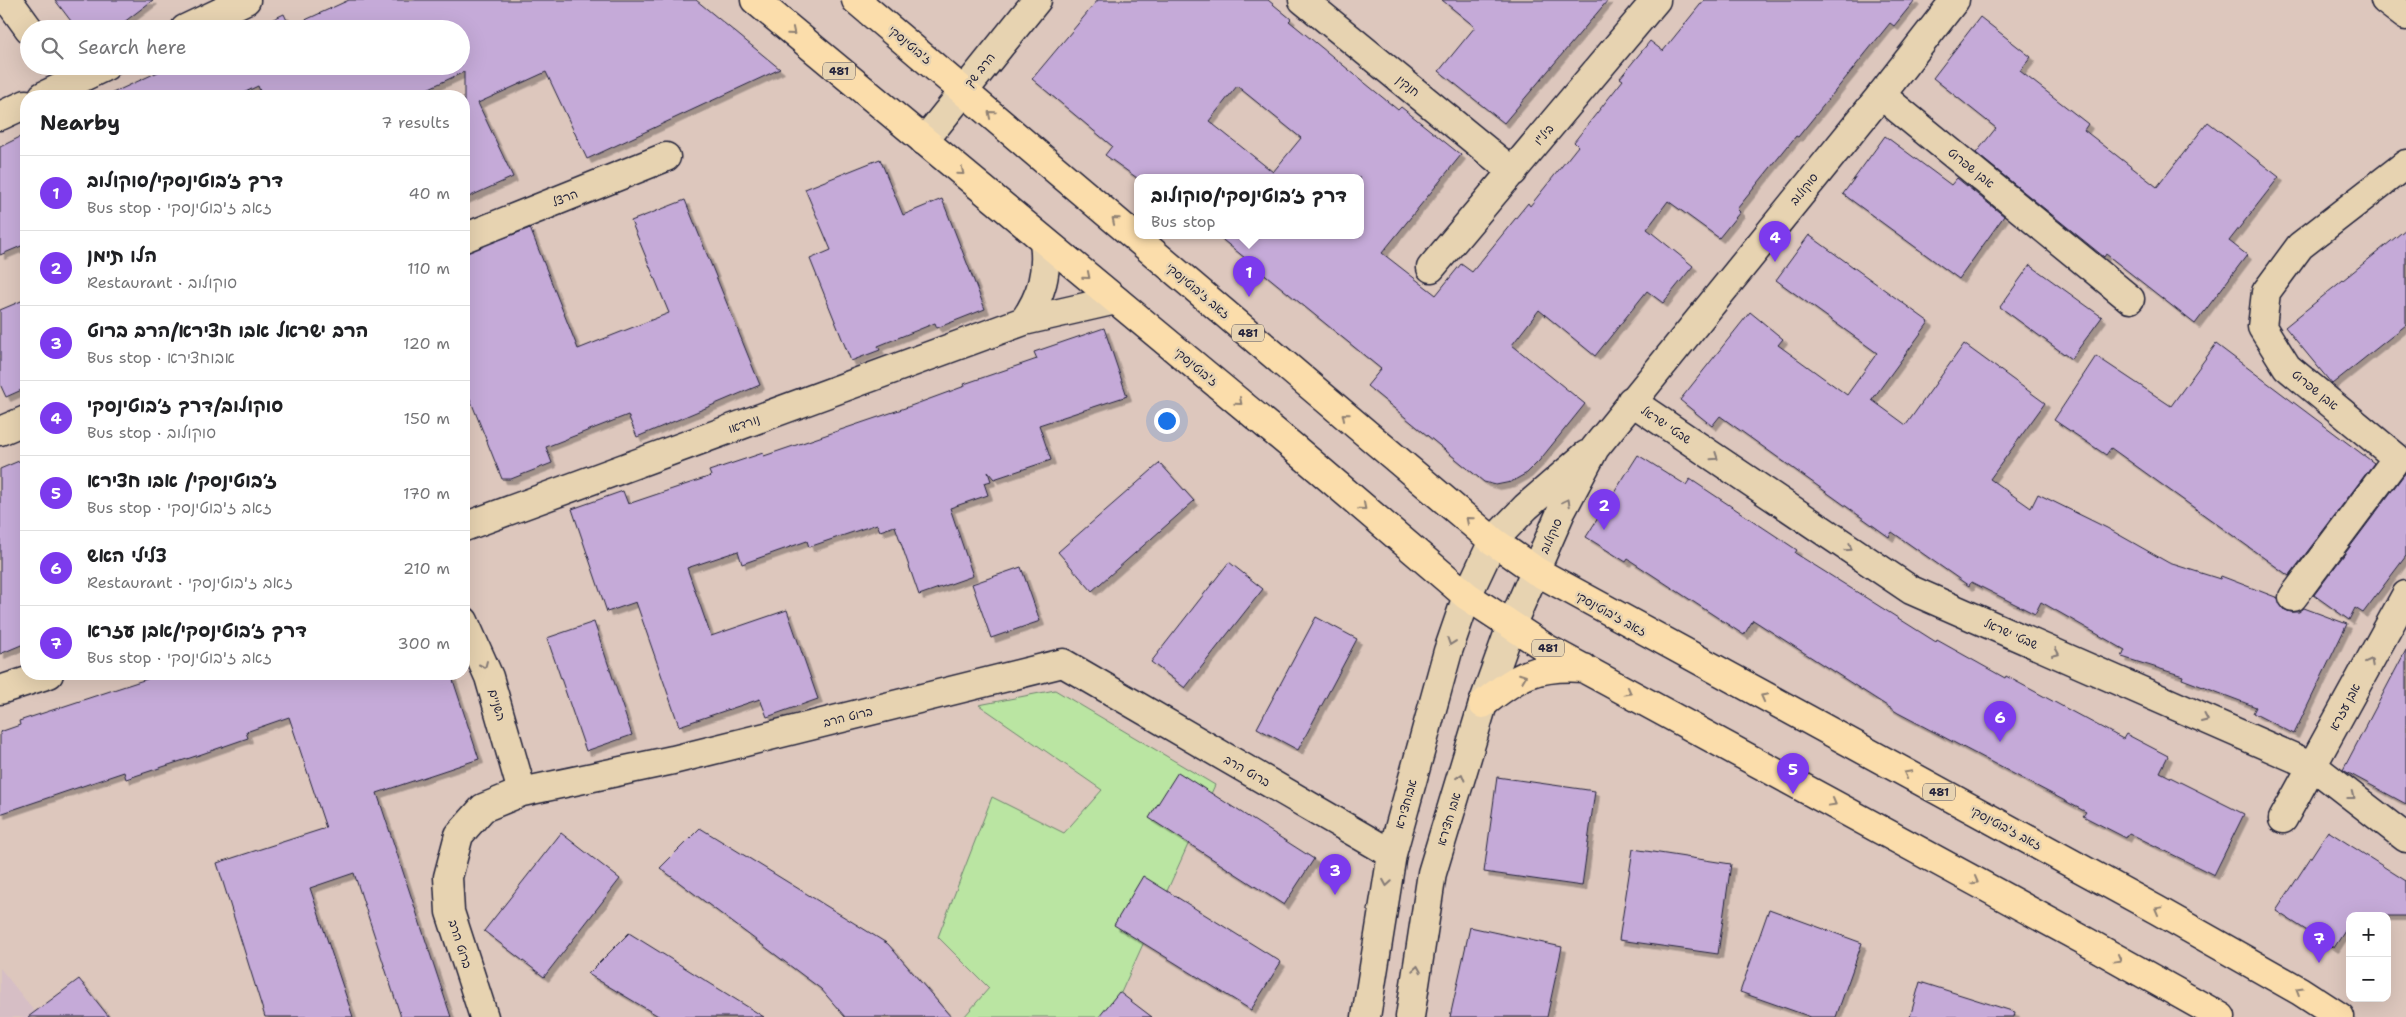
<!DOCTYPE html>
<meta charset="utf-8">
<style>
body{margin:0;font-family:"Shantell Sans","Playpen Sans Hebrew",sans-serif;background:#f6f6f6;color:#202124}
.controls{position:absolute;right:15px;bottom:15px;display:grid;overflow:hidden;border-radius:10px;box-shadow:0 5px 20px #0002}
.controls button{width:45px;height:45px;display:grid;place-items:center;padding:0;border:0;border-bottom:1px solid #e0e0e0;background:#fff;color:#202124;font:25px sans-serif}
.you{position:absolute;left:1166px;top:420px;width:18px;height:18px;margin:-12px;border:4px solid #fff;border-radius:50%;background:#1a73e8;box-shadow:0 0 0 8px #1a73e833}
.badge{display:grid;place-items:center;width:32px;height:32px;border-radius:50%;background:#7c3aed;color:#fff;font-size:16px;font-weight:700}
.pin{position:absolute;translate:-50% -41px;filter:drop-shadow(0 1px 2px #0008)}
.pin::after{content:'';position:absolute;top:26px;width:18px;height:15px;background:inherit;clip-path:polygon(0 0,100% 0,50% 100%)}
.popup{position:absolute;left:1134px;top:174px;width:230px;height:65px;box-sizing:border-box;display:grid;place-content:center;border-radius:10px;background:#fff;filter:drop-shadow(0 1px 4px #0005);font-size:16px;white-space:nowrap;color:#757577}
.popup b{font-size:19px;color:#202124}
.popup::after{content:'';position:absolute;left:50%;top:100%;margin-left:-10px;border:10px solid transparent;border-top-color:#fff}
.list{margin:0;padding:0;list-style:none}
h2{display:flex;justify-content:space-between;align-items:center;height:65px;margin:0;padding:0 20px;font-size:21px}
h2 small{font-size:16px;font-weight:400;color:#757577}
.list li{display:grid;grid-template-columns:32px 1fr auto;gap:15px;align-items:center;box-sizing:border-box;height:75px;padding:0 20px;border-top:1px solid #e0e0e0}
.list b{display:block;font-size:19px;white-space:nowrap}
.list p{margin:0;font-size:16px;white-space:nowrap;color:#757577}
.list em{font-size:16px;font-style:normal;color:#757577}
.icon{flex:none;width:28px;height:28px;fill:none;stroke:currentColor;stroke-width:2;stroke-linecap:round;stroke-linejoin:round}
.map{position:relative;flex:none;width:2406px;height:1017px;overflow:hidden}
.search{position:absolute;background:#fff;box-shadow:0 5px 20px #0002;left:20px;top:20px;width:450px;height:55px;display:flex;align-items:center;gap:12px;box-sizing:border-box;padding:0 18px;border-radius:28px;color:#757577;font-size:19px}
.panel{position:absolute;background:#fff;box-shadow:0 5px 20px #0002;left:20px;top:90px;width:450px;height:590px;border-radius:20px}
.map>svg:first-child{display:block}
.built{fill:#d6bec5}
.green{fill:#bae5a2;stroke:#6e846e}
.building{fill:#c5aad8;stroke:#22223b;fill-rule:evenodd;filter:url(#shadow)}
.lines{fill:none;stroke-linecap:round;stroke-linejoin:round}
.street-casing{stroke:#22223b;stroke-width:31}
.secondary-casing{stroke:#22223b;stroke-width:31}
.primary-casing{stroke:#22223b;stroke-width:31}
.street{stroke:#e7d3b1;stroke-width:28}
.secondary{stroke:#e7d3b1;stroke-width:28}
.primary{stroke:#fbddab;stroke-width:28}
.oneway{stroke:#8e8073}
.oneway2{stroke:#847a76}
.labels{text-anchor:middle;stroke-width:5;stroke-linejoin:round;paint-order:stroke}
.shield{fill:#e7d3b1;stroke:#5d575e;stroke-width:1}
.shield-label{font-size:11px;font-weight:bold;fill:#22223b}
.street-label{font-size:12px;fill:#22223b;stroke:#e7d3b1}
</style>
<div class="map">
<svg width="2406" height="1017" viewBox="0 0 2406 1017">
<defs>
<filter id="shadow"><feDropShadow dx="4.5" dy="4.5" stdDeviation="0" flood-color="#0004"/></filter>
</defs>
<rect width="100%" height="100%" fill="#ddc7bd"/>
<filter id="ink" filterUnits="userSpaceOnUse"><feTurbulence type="fractalNoise" baseFrequency=".02" numOctaves="2"/><feDisplacementMap in="SourceGraphic" scale="10" xChannelSelector="R" yChannelSelector="G"/><feConvolveMatrix kernelMatrix="1 2 1 2 8 2 1 2 1" color-interpolation-filters="sRGB"/></filter>
<g filter="url(#ink)">
<path class="built" d="M 0,968 L 39,1017 L 0,1017 Z"/>
<path class="green" d="M 1055,690 L 1215,785 L 1110,1017 L 964,1017 L 989,988 L 938,937 L 992,797 L 1064,833 L 1102,790 L 979,705 Z"/>
<path class="building" d="M 55,0 L 153,0 L 115,29 L 77,29 Z
M 349,0 L 696,0 L 780,69 L 587,159 L 546,72 L 478,103 L 513,177 L 464,199 L 464,72 L 412,96 L 262,96 L 258,86 L 237,96 L 106,96 L 171,66 L 461,66 L 461,29 L 252,29 L 284,14 L 290,27 Z
M 1098,0 L 1268,0 L 1291,19 L 1289,21 L 1398,110 L 1401,107 L 1461,155 L 1382,253 L 1436,295 L 1461,264 L 1472,272 L 1528,203 L 1530,206 L 1578,146 L 1574,142 L 1623,80 L 1620,78 L 1650,41 L 1663,51 L 1704,0 L 1915,0 L 1894,26 L 1890,23 L 1798,137 L 1796,136 L 1737,209 L 1740,212 L 1719,238 L 1668,201 L 1647,229 L 1693,266 L 1663,303 L 1647,291 L 1595,356 L 1539,310 L 1512,345 L 1585,404 L 1539,461 L 1527,473 L 1511,482 L 1496,485 L 1484,482 L 1367,386 L 1381,369 L 1218,236 L 1360,236 L 1360,178 L 1137,178 L 1105,155 L 1112,146 L 1032,79 ZM 1237,86 L 1301,138 L 1273,172 L 1209,121 Z
M 1442,0 L 1608,0 L 1504,123 L 1439,71 L 1475,27 Z
M 1980,17 L 2031,57 L 2020,71 L 2088,124 L 2084,130 L 2157,187 L 2208,122 L 2279,177 L 2229,241 L 2247,255 L 2195,324 L 2106,254 L 2104,257 L 1976,153 L 1996,128 L 1933,78 Z
M 26,134 L 26,244 L 0,255 L 0,147 Z
M 1885,136 L 1951,185 L 1957,178 L 2004,216 L 1959,279 L 1843,194 Z
M 880,159 L 903,215 L 942,199 L 985,309 L 937,328 L 935,323 L 878,346 L 880,350 L 851,361 L 810,259 L 831,250 L 805,189 Z
M 685,200 L 760,385 L 637,437 L 628,415 L 546,447 L 552,463 L 511,479 L 502,479 L 464,384 L 464,253 L 530,228 L 578,349 L 669,313 L 631,221 Z
M 2406,229 L 2406,325 L 2332,384 L 2285,327 Z
M 1809,235 L 1929,322 L 1872,400 L 1906,425 L 1964,344 L 2045,403 L 1990,479 L 2031,508 L 2038,494 L 2107,528 L 2169,563 L 2220,579 L 2221,576 L 2278,598 L 2283,609 L 2291,612 L 2299,612 L 2304,608 L 2347,624 L 2294,734 L 2253,713 L 2256,707 L 2182,679 L 2183,676 L 2122,657 L 2125,650 L 2041,602 L 2035,614 L 1971,582 L 1969,586 L 1892,532 L 1889,537 L 1720,416 L 1712,426 L 1680,400 L 1750,312 L 1783,339 L 1778,345 L 1847,395 L 1877,353 L 1776,280 Z
M 2030,265 L 2102,317 L 2071,359 L 2000,307 Z
M 26,299 L 26,388 L 6,397 L 0,384 L 0,310 Z
M 1104,328 L 1127,396 L 1039,425 L 1051,460 L 994,479 L 988,472 L 991,481 L 984,483 L 988,495 L 950,508 L 973,576 L 919,595 L 895,526 L 880,531 L 877,524 L 809,547 L 807,541 L 742,564 L 738,551 L 687,568 L 711,636 L 787,610 L 818,699 L 767,717 L 760,699 L 679,726 L 636,602 L 607,612 L 572,509 L 623,491 L 628,504 L 711,476 L 709,471 L 763,453 L 764,456 L 905,408 L 965,386 L 964,384 L 1037,359 L 1034,352 Z
M 2216,344 L 2374,463 L 2289,576 L 2111,448 L 2106,455 L 2054,420 L 2096,356 L 2171,406 Z
M 1638,455 L 1686,485 L 1690,479 L 1797,550 L 1795,553 L 1936,642 L 1937,640 L 2005,678 L 2006,676 L 2123,739 L 2126,734 L 2168,756 L 2160,772 L 2244,814 L 2214,875 L 2129,833 L 2126,838 L 2083,816 L 2086,812 L 1898,713 L 1753,620 L 1744,635 L 1628,559 L 1626,562 L 1586,537 Z
M 26,458 L 26,643 L 0,654 L 0,469 Z
M 1160,463 L 1194,501 L 1092,591 L 1058,552 Z
M 2406,472 L 2406,556 L 2363,613 L 2355,608 L 2349,620 L 2314,595 Z
M 1229,562 L 1263,589 L 1185,688 L 1151,662 Z
M 1021,567 L 1040,621 L 991,638 L 972,584 Z
M 1316,617 L 1357,639 L 1298,750 L 1257,728 Z
M 594,622 L 632,735 L 586,751 L 547,638 Z
M 2406,650 L 2406,804 L 2343,770 Z
M 162,674 L 451,674 L 479,759 L 377,793 L 451,1017 L 401,1017 L 354,873 L 310,888 L 353,1017 L 265,1017 L 217,863 L 326,828 L 289,717 L 246,732 L 248,738 L 199,755 L 126,779 L 124,772 L 0,814 L 0,732 L 20,725 L 19,721 Z
M 1178,772 L 1314,859 L 1284,905 L 1149,818 Z
M 1497,777 L 1595,791 L 1582,886 L 1484,872 Z
M 700,828 L 888,944 L 951,1017 L 845,1017 L 821,989 L 660,868 Z
M 2328,831 L 2406,881 L 2406,916 L 2350,916 L 2350,923 L 2334,948 L 2276,911 Z
M 561,833 L 620,879 L 544,977 L 484,931 Z
M 1633,849 L 1731,864 L 1718,954 L 1619,940 Z
M 1143,876 L 1281,962 L 1251,1010 L 1114,925 Z
M 1769,909 L 1862,943 L 1836,1017 L 1811,1017 L 1740,992 Z
M 1470,927 L 1562,947 L 1547,1017 L 1450,1017 Z
M 629,933 L 764,1017 L 660,1017 L 588,974 Z
M 79,979 L 109,1017 L 28,1017 Z
M 1920,982 L 2015,1012 L 2014,1017 L 1910,1017 Z
M 1119,992 L 1152,1017 L 1099,1017 Z"/>
<g class="lines">
<g class="street-casing">
<path id="street" d="M 8,0 L 29,29
M 1303,0 L 1513,172
M 2385,0 L 2406,16
M 185,29 L 246,0
M 1881,95 L 2130,299
M 43,96 L 106,66
M 0,116 L 26,104
M 924,141 L 1037,0
M 464,238 L 666,157
M 1431,268 L 1656,0
M 1024,321 C 1042,295 1048,272 1044,241
M 1631,401 L 1911,590 L 2313,766 L 2406,838
M 0,431 L 26,420
M 464,527 L 1024,321 L 1116,300
M 2293,597 L 2397,458 L 2287,367 L 2262,327 L 2266,292 L 2300,246 L 2406,164
M 464,621 L 489,677 L 522,792
M 0,690 L 49,674
M 2283,819 L 2406,595
M 484,1017 L 450,912 L 448,877 L 459,835 L 483,808 L 522,792 L 673,760 L 1063,663 L 1392,854"/>
</g>
<g class="secondary-casing">
<path id="secondary" d="M 1366,1017 L 1392,854 L 1448,651 L 1467,596 L 1493,541 L 1526,507 L 1586,455
M 1410,1017 L 1432,873 L 1483,704 L 1511,626 L 1561,512 L 1595,448 L 1881,95 L 1955,0"/>
</g>
<g class="primary-casing">
<path id="primary" d="M 755,0 L 1293,447 L 1467,596 L 1546,648 L 2087,942 L 2221,1017
M 856,0 L 1493,541 L 1536,571 L 2157,910 L 2300,991 L 2340,1017
M 1483,704 C 1518,675 1537,665 1584,668"/>
</g>
<use href="#street" class="street"/>
<use href="#secondary" class="secondary"/>
<use href="#primary" class="primary"/>
</g>
<defs><path id="oneway-chevron" d="M-2-3.5L2.5 0L-2 3.5" fill="none" stroke-width="1.6" stroke-linecap="round" stroke-linejoin="round" transform="scale(1.25)"/></defs>
<g class="oneway">
<use href="#oneway-chevron" transform="translate(792 32) rotate(40)"/>
<use href="#oneway-chevron" transform="translate(991 114) rotate(-140)"/>
<use href="#oneway-chevron" transform="translate(961 172) rotate(39)"/>
<use href="#oneway-chevron" transform="translate(1115 220) rotate(-140)"/>
<use href="#oneway-chevron" transform="translate(1087 276) rotate(40)"/>
<use href="#oneway-chevron" transform="translate(1239 402) rotate(40)"/>
<use href="#oneway-chevron" transform="translate(1345 416) rotate(-140)"/>
<use href="#oneway-chevron" transform="translate(1363 507) rotate(40)"/>
<use href="#oneway-chevron" transform="translate(1469 520) rotate(-140)"/>
<use href="#oneway-chevron" transform="translate(1523 677) rotate(-21)"/>
<use href="#oneway-chevron" transform="translate(1628 692) rotate(29)"/>
<use href="#oneway-chevron" transform="translate(1764 697) rotate(-152)"/>
<use href="#oneway-chevron" transform="translate(1907 774) rotate(-152)"/>
<use href="#oneway-chevron" transform="translate(1833 803) rotate(29)"/>
<use href="#oneway-chevron" transform="translate(1975 881) rotate(29)"/>
<use href="#oneway-chevron" transform="translate(2158 910) rotate(-151)"/>
<use href="#oneway-chevron" transform="translate(2118 959) rotate(29)"/>
<use href="#oneway-chevron" transform="translate(2299 991) rotate(-149)"/>
</g>
<g class="oneway2">
<use href="#oneway-chevron" transform="translate(1715 457) rotate(34)"/>
<use href="#oneway-chevron" transform="translate(1567 502) rotate(-63)"/>
<use href="#oneway-chevron" transform="translate(1849 548) rotate(34)"/>
<use href="#oneway-chevron" transform="translate(1451 642) rotate(109)"/>
<use href="#oneway-chevron" transform="translate(2056 653) rotate(24)"/>
<use href="#oneway-chevron" transform="translate(2370 662) rotate(-62)"/>
<use href="#oneway-chevron" transform="translate(484 665) rotate(66)"/>
<use href="#oneway-chevron" transform="translate(2205 719) rotate(24)"/>
<use href="#oneway-chevron" transform="translate(1461 777) rotate(-73)"/>
<use href="#oneway-chevron" transform="translate(2352 796) rotate(38)"/>
<use href="#oneway-chevron" transform="translate(1387 883) rotate(99)"/>
<use href="#oneway-chevron" transform="translate(1417 969) rotate(-81)"/>
</g>
</g>
<g class="labels">
<g class="shield">
<rect x="823" y="62.5" width="32" height="17" rx="4"/>
<rect x="1232" y="324.5" width="32" height="17" rx="4"/>
<rect x="1532" y="639.5" width="32" height="17" rx="4"/>
<rect x="1923" y="783.5" width="32" height="17" rx="4"/>
</g>
<g class="shield-label">
<text x="839" y="75">481</text>
<text x="1248" y="337">481</text>
<text x="1548" y="652">481</text>
<text x="1939" y="796">481</text>
</g>
<g class="street-label">
<text transform="translate(910 45) rotate(40)" y="4">ז'בוטינסקי</text>
<text transform="translate(980 70) rotate(-51)" y="4">הרב שך</text>
<text transform="translate(1408 86) rotate(39)" y="4">חנקין</text>
<text transform="translate(1544 135) rotate(-50)" y="4">ביל"ו</text>
<text transform="translate(1971 168) rotate(39)" y="4">אבן שפרוט</text>
<text transform="translate(1804 189) rotate(-51)" y="4">סוקולוב</text>
<text transform="translate(565 198) rotate(-22)" y="4">הרצל</text>
<text transform="translate(1198 291) rotate(40)" y="4">זאב ז'בוטינסקי</text>
<text transform="translate(1196 367) rotate(40)" y="4">ז'בוטינסקי</text>
<text transform="translate(2315 390) rotate(39)" y="4">אבן שפרוט</text>
<text transform="translate(744 424) rotate(-20)" y="4">נורדאו</text>
<text transform="translate(1666 425) rotate(34)" y="4">שבטי ישראל</text>
<text transform="translate(1551 536) rotate(-66)" y="4">סוקולוב</text>
<text transform="translate(1611 614) rotate(29)" y="4">זאב ז'בוטינסקי</text>
<text transform="translate(2011 634) rotate(24)" y="4">שבטי ישראל</text>
<text transform="translate(497 705) rotate(74)" y="4">השניים</text>
<text transform="translate(2345 707) rotate(-62)" y="4">אבן עזרא</text>
<text transform="translate(848 717) rotate(-14)" y="4">ברוט הרב</text>
<text transform="translate(1247 771) rotate(30)" y="4">ברוט הרב</text>
<text transform="translate(1406 804) rotate(-74)" y="4">אבוחצירא</text>
<text transform="translate(1449 819) rotate(-73)" y="4">אבו חצירא</text>
<text transform="translate(2006 828) rotate(28)" y="4">זאב ז'בוטינסקי</text>
<text transform="translate(460 944) rotate(72)" y="4">ברוט הרב</text>
</g>
</g>
</svg>
<div class="controls">
<button>+</button>
<button>−</button>
</div>
<div class="you"></div>
<div class="pin badge" style="left:1249px;top:297px">1</div>
<div class="popup"><b>דרך ז׳בוטינסקי/סוקולוב</b>Bus stop</div>
<div class="pin badge" style="left:1604px;top:530px">2</div>
<div class="pin badge" style="left:1335px;top:895px">3</div>
<div class="pin badge" style="left:1775px;top:262px">4</div>
<div class="pin badge" style="left:1793px;top:794px">5</div>
<div class="pin badge" style="left:2000px;top:742px">6</div>
<div class="pin badge" style="left:2319px;top:963px">7</div>
<div class="search"><svg class="icon" aria-label="search" viewBox="0 0 24 24"><circle cx="10" cy="10" r="6"/><path d="M15 15l6 6"/></svg>Search here</div>
<section class="panel">
<h2>Nearby<small>7 results</small></h2>
<ul class="list">
<li><span class="badge">1</span><div><b>דרך ז׳בוטינסקי/סוקולוב</b><p>Bus stop · זאב ז'בוטינסקי</p></div><em>40 m</em></li>
<li><span class="badge">2</span><div><b>הלו תימן</b><p>Restaurant · סוקולוב</p></div><em>110 m</em></li>
<li><span class="badge">3</span><div><b>הרב ישראל אבו חצירא/הרב ברוט</b><p>Bus stop · אבוחצירא</p></div><em>120 m</em></li>
<li><span class="badge">4</span><div><b>סוקולוב/דרך ז׳בוטינסקי</b><p>Bus stop · סוקולוב</p></div><em>150 m</em></li>
<li><span class="badge">5</span><div><b>ז׳בוטינסקי/ אבו חצירא</b><p>Bus stop · זאב ז'בוטינסקי</p></div><em>170 m</em></li>
<li><span class="badge">6</span><div><b>צלילי האש</b><p>Restaurant · זאב ז'בוטינסקי</p></div><em>210 m</em></li>
<li><span class="badge">7</span><div><b>דרך ז׳בוטינסקי/אבן עזרא</b><p>Bus stop · זאב ז'בוטינסקי</p></div><em>300 m</em></li>
</ul>
</section>
</div>
